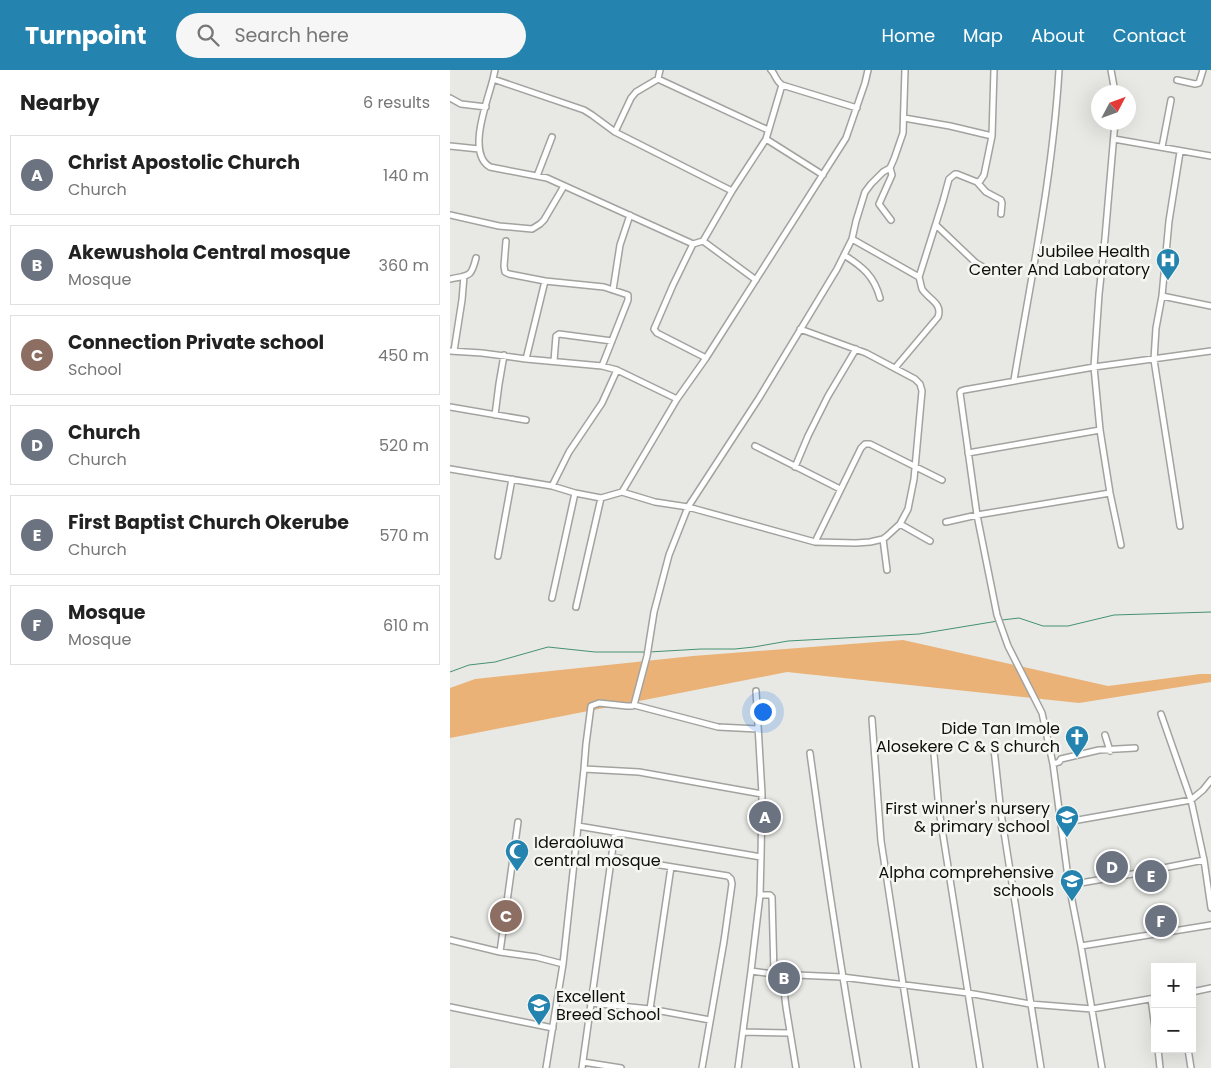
<!DOCTYPE html>
<meta charset="utf-8">
<style>
body{margin:0;font-family:Poppins,sans-serif;background:#f6f6f6;color:#222}
.controls{position:absolute;right:15px;bottom:15px;display:grid;overflow:hidden;border-radius:0px;box-shadow:0 5px 20px #0002}
.controls button{width:45px;height:45px;display:grid;place-items:center;padding:0;border:0;border-bottom:1px solid #e0e0e0;background:#fff;color:#222;font:25px sans-serif}
.compass{position:absolute;left:641px;top:15px;width:45px;height:45px;border-radius:50%;background:#fff;box-shadow:0 5px 20px #0002;rotate:49deg}
.you{position:absolute;left:312px;top:641px;width:18px;height:18px;margin:-12px;border:4px solid #fff;border-radius:50%;background:#1a73e8;box-shadow:0 0 0 8px #1a73e833}
.badge{display:grid;place-items:center;width:32px;height:32px;border-radius:50%;background:#2484af;color:#fff;font-size:16px;font-weight:700}
.pin{position:absolute;translate:-50% -50%;border:2px solid #fff;box-shadow:0 1px 5px #0006}
.list{margin:0;padding:0;list-style:none}
h2{display:flex;justify-content:space-between;align-items:center;height:65px;margin:0;padding:0 20px;font-size:21px}
h2 small{font-size:16px;font-weight:400;color:#767676}
.list li{display:grid;grid-template-columns:32px 1fr auto;gap:15px;align-items:center;box-sizing:border-box;height:80px;margin:0 10px 10px;padding:0 10px;border:1px solid #e0e0e0;border-radius:0px}
.list b{display:block;font-size:19px;white-space:nowrap}
.list p{margin:0;font-size:16px;white-space:nowrap;color:#767676}
.list em{font-size:16px;font-style:normal;color:#767676}
.icon{flex:none;width:28px;height:28px;fill:none;stroke:currentColor;stroke-width:2;stroke-linecap:round;stroke-linejoin:round}
.map{position:relative;flex:none;width:761px;height:998px;overflow:hidden}
header{display:flex;align-items:center;gap:30px;box-sizing:border-box;height:70px;padding:0 25px;background:#2484af;color:#fff}
header strong{font-size:24px}
nav{display:flex;gap:28px;margin-inline-start:auto;font-size:18px}
.search{width:350px;height:45px;background:#f6f6f6;display:flex;align-items:center;gap:12px;box-sizing:border-box;padding:0 18px;border-radius:28px;color:#767676;font-size:19px}
main{display:flex}
aside{flex:1;background:#fff}
.map>svg:first-child{display:block}
.green{fill:#eab276}
.lines{fill:none;stroke-linecap:round;stroke-linejoin:round}
.stream{stroke:#459270;stroke-width:1}
.minor-casing{stroke:#a2a39f;stroke-width:8}
.minor{stroke:#fff;stroke-width:5}
.labels{text-anchor:middle;stroke-width:5;stroke-linejoin:round;paint-order:stroke}
.poi-label{font-size:16px;fill:#0e0f0d;stroke:#f5f6f1;text-anchor:end}
</style>
<header>
<strong>Turnpoint</strong>
<div class="search"><svg class="icon" aria-label="search" viewBox="0 0 24 24"><circle cx="10" cy="10" r="6"/><path d="M15 15l6 6"/></svg>Search here</div>
<nav><a>Home</a><a>Map</a><a>About</a><a>Contact</a></nav>
</header>
<main>
<aside>
<h2>Nearby<small>6 results</small></h2>
<ul class="list">
<li><span class="badge" style="background:#6b7280">A</span><div><b>Christ Apostolic Church</b><p>Church</p></div><em>140 m</em></li>
<li><span class="badge" style="background:#6b7280">B</span><div><b>Akewushola Central mosque</b><p>Mosque</p></div><em>360 m</em></li>
<li><span class="badge" style="background:#8d6e63">C</span><div><b>Connection Private school</b><p>School</p></div><em>450 m</em></li>
<li><span class="badge" style="background:#6b7280">D</span><div><b>Church</b><p>Church</p></div><em>520 m</em></li>
<li><span class="badge" style="background:#6b7280">E</span><div><b>First Baptist Church Okerube</b><p>Church</p></div><em>570 m</em></li>
<li><span class="badge" style="background:#6b7280">F</span><div><b>Mosque</b><p>Mosque</p></div><em>610 m</em></li>
</ul>
</aside>
<div class="map">
<svg width="761" height="998" viewBox="0 0 761 998">
<rect width="100%" height="100%" fill="#e8e9e4"/>
<path class="green" d="M 453,570 L 658,616 L 750,604 L 761,604 L 761,612 L 629,633 L 337,602 L 0,668 L 0,618 L 25,609 L 243,586 Z"/>
<g class="lines">
<path class="stream" d="M 552,550 L 569,548 L 593,556 L 618,556 L 664,545 L 761,542
M 199,582 L 251,579 L 285,579 L 304,577 L 338,571 L 469,564 L 548,551
M 0,602 L 19,595 L 45,592 L 98,577 L 145,582 L 195,582"/>
<g class="minor-casing">
<path id="minor" d="M 321,0 C 326,5 325,10 332,15 L 407,38
M 661,0 L 665,22
M 43,9 L 45,0
M 208,9 L 318,60
M 727,10 L 745,14 L 749,13 L 753,0
M 0,28 L 11,34 L 36,37
M 454,48 L 500,56 L 542,66
M 665,52 L 655,168 L 649,224 L 644,297 L 650,360 L 660,423 L 671,475
M 165,62 L 181,28 L 186,22 L 208,9 L 210,0
M 316,69 L 373,105
M 664,69 L 761,86
M 0,76 L 29,79
M 712,77 L 721,30
M 730,82 L 719,151 L 712,226 L 706,258 L 704,290 L 730,456
M 440,98 L 442,105 L 429,134 L 441,150
M 87,106 L 102,67
M 527,112 L 536,122 L 551,130 L 552,133 L 551,144
M 282,121 L 165,62 L 142,45 L 134,40 L 43,9 C 38,30 16,83 40,97 L 97,108 L 243,174 L 253,171 L 282,121 L 316,69 L 332,15
M 0,145 L 49,156 L 82,159 L 90,154 L 94,150 L 114,116
M 486,155 L 526,193 L 538,200
M 402,169 L 469,207 C 470,210 471,216 472,219 C 478,229 493,233 488,247 L 445,298
M 56,171 L 54,196 L 55,202 L 59,204 L 95,211 L 154,217 L 178,225 L 178,230 L 152,296
M 253,171 L 306,210
M 243,174 L 223,215 L 204,259 L 207,263 L 256,288
M 394,185 C 413,197 424,206 430,228
M 469,207 L 493,131 L 499,109 L 505,104 L 507,104 L 527,112 L 530,111 L 534,105 L 542,66 L 544,0
M 0,209 C 19,205 21,208 26,188
M 163,220 L 170,175 L 180,145
M 712,226 L 761,236
M 0,281 L 32,283 L 76,289 L 152,296 L 167,300 L 227,329
M 4,281 L 12,230 L 14,206
M 76,289 L 95,211
M 104,291 L 106,266 L 109,264 L 162,271
M 564,310 C 581,208 603,104 609,0
M 0,337 L 76,350
M 45,345 L 49,314 L 54,285
M 305,376 L 390,419
M 518,383 L 650,360
M 345,397 L 358,366 L 378,326 L 406,279
M 0,399 L 102,416 L 125,423 L 151,428 L 172,422 L 205,432 L 238,437 L 365,472 L 406,473 L 420,472 L 433,469 L 437,466 L 450,454 L 458,439 L 464,409 L 472,321 L 470,314 L 465,309 L 416,283 L 350,259
M 102,416 L 119,382 L 152,333 L 167,300
M 172,422 L 227,329 L 256,288 L 396,68 L 415,13 L 418,0
M 496,452 L 527,445 L 660,423
M 450,454 L 480,471
M 433,469 L 437,500
M 365,472 L 411,378 L 415,374 L 420,374 L 492,410
M 48,486 L 62,409
M 102,528 L 125,423
M 126,537 L 151,428
M 306,621 L 312,724 L 311,787
M 184,635 L 268,657 L 308,659
M 711,644 L 741,730 L 754,790 L 761,838
M 422,649 L 431,771 L 466,998
M 655,665 L 660,681
M 544,679 L 551,743 L 591,998
M 360,683 C 374,788 390,893 408,998
M 484,684 L 489,740 L 530,998
M 603,694 L 609,692 L 611,689 L 649,680 L 685,678
M 134,699 L 189,702 L 312,724
M 611,753 L 741,730 L 753,720 L 761,710
M 128,756 L 134,699 L 136,674 L 141,636 L 149,633 L 177,636 L 182,636 L 184,635 L 197,586 L 204,542 L 219,485 L 238,437 L 309,328 L 387,199 L 402,169 L 406,151 L 415,122 L 421,114 L 433,102 L 440,98 L 444,89 L 453,63 L 455,0
M 161,787 L 278,806 L 281,809 L 282,814 L 274,871 L 252,998
M 619,815 L 688,803 L 754,790
M 310,825 L 320,825 L 322,827 L 324,904
M 0,870 L 50,882 L 86,887 L 113,894
M 631,876 L 761,855
M 50,882 L 68,752
M 301,901 L 324,904 L 392,907 L 518,923 L 580,934 L 642,939 L 705,928
M 332,904 L 336,937 L 346,998
M 742,922 L 761,918
M 701,929 L 705,958
M 140,933 L 200,939 L 260,950
M 0,937 L 103,958
M 200,939 L 221,797
M 293,962 L 339,963
M 708,979 L 710,998
M 738,979 L 741,998
M 133,992 L 171,998
M 96,998 L 113,894 L 128,756 L 311,787 L 310,825 L 301,901 L 288,998
M 132,998 L 165,762
M 652,998 L 631,876 L 619,815 L 603,694 L 592,643 L 558,576 L 547,545 L 527,445 L 510,323 L 511,321 L 514,320 L 644,297 L 761,281"/>
</g>
<use href="#minor" class="minor"/>
</g>
<defs>
<g id="hospital-pin" transform="scale(1.25)"><path d="M0 17L-7.5 6A9.5 9.5 0 1 1 7.5 6Z" fill="#2484af" stroke="#f5f6f1"/><path d="M-5-5h3v3.5h4V-5h3V5h-3V1.5h-4V5h-3Z" fill="#fff"/></g>
<g id="church-pin" transform="scale(1.25)"><path d="M0 17L-7.5 6A9.5 9.5 0 1 1 7.5 6Z" fill="#2484af" stroke="#f5f6f1"/><path d="M-1.2-6h2.4v3.5h3.3v2.4h-3.3V6h-2.4V-.1h-3.3v-2.4h3.3Z" fill="#fff"/></g>
<g id="school-pin" transform="scale(1.25)"><path d="M0 17L-7.5 6A9.5 9.5 0 1 1 7.5 6Z" fill="#2484af" stroke="#f5f6f1"/><path d="M0-5L7-2L0 1L-7-2ZM-4 1L0 2.5L4 1V4Q0 6-4 4Z" fill="#fff"/></g>
<g id="mosque-pin" transform="scale(1.25)"><path d="M0 17L-7.5 6A9.5 9.5 0 1 1 7.5 6Z" fill="#2484af" stroke="#f5f6f1"/><path d="M3.5-4.9A6 6 0 1 0 3.5 4.9A5 5 0 1 1 3.5-4.9Z" fill="#fff"/></g>
</defs>
<g fill-rule="evenodd">
<use href="#hospital-pin" x="718" y="190"/>
<use href="#church-pin" x="627" y="667"/>
<use href="#school-pin" x="617" y="747"/>
<use href="#mosque-pin" x="67" y="781"/>
<use href="#school-pin" x="622" y="811"/>
<use href="#school-pin" x="89" y="935"/>
</g>
<g class="labels">
<g class="poi-label">
<text x="700" y="187">Jubilee Health<tspan x="700" dy="18">Center And Laboratory</tspan></text>
<text x="610" y="664">Dide Tan Imole<tspan x="610" dy="18">Alosekere C &amp; S church</tspan></text>
<text x="600" y="744">First winner's nursery<tspan x="600" dy="18">&amp; primary school</tspan></text>
<text x="84" y="778" text-anchor="start">Ideraoluwa<tspan x="84" dy="18">central mosque</tspan></text>
<text x="604" y="808">Alpha comprehensive<tspan x="604" dy="18">schools</tspan></text>
<text x="106" y="932" text-anchor="start">Excellent<tspan x="106" dy="18">Breed School</tspan></text>
</g>
</g>
</svg>
<div class="controls">
<button>+</button>
<button>−</button>
</div>
<svg class="compass" viewBox="-18 -18 36 36"><path d="M0-13l5 13h-10z" fill="#e53935"/><path d="M0 13l5-13h-10z" fill="#767676"/></svg>
<div class="you"></div>
<div class="pin badge" style="left:315px;top:747px;background:#6b7280">A</div>
<div class="pin badge" style="left:334px;top:908px;background:#6b7280">B</div>
<div class="pin badge" style="left:56px;top:846px;background:#8d6e63">C</div>
<div class="pin badge" style="left:662px;top:797px;background:#6b7280">D</div>
<div class="pin badge" style="left:701px;top:806px;background:#6b7280">E</div>
<div class="pin badge" style="left:711px;top:851px;background:#6b7280">F</div>
</div>
</main>
